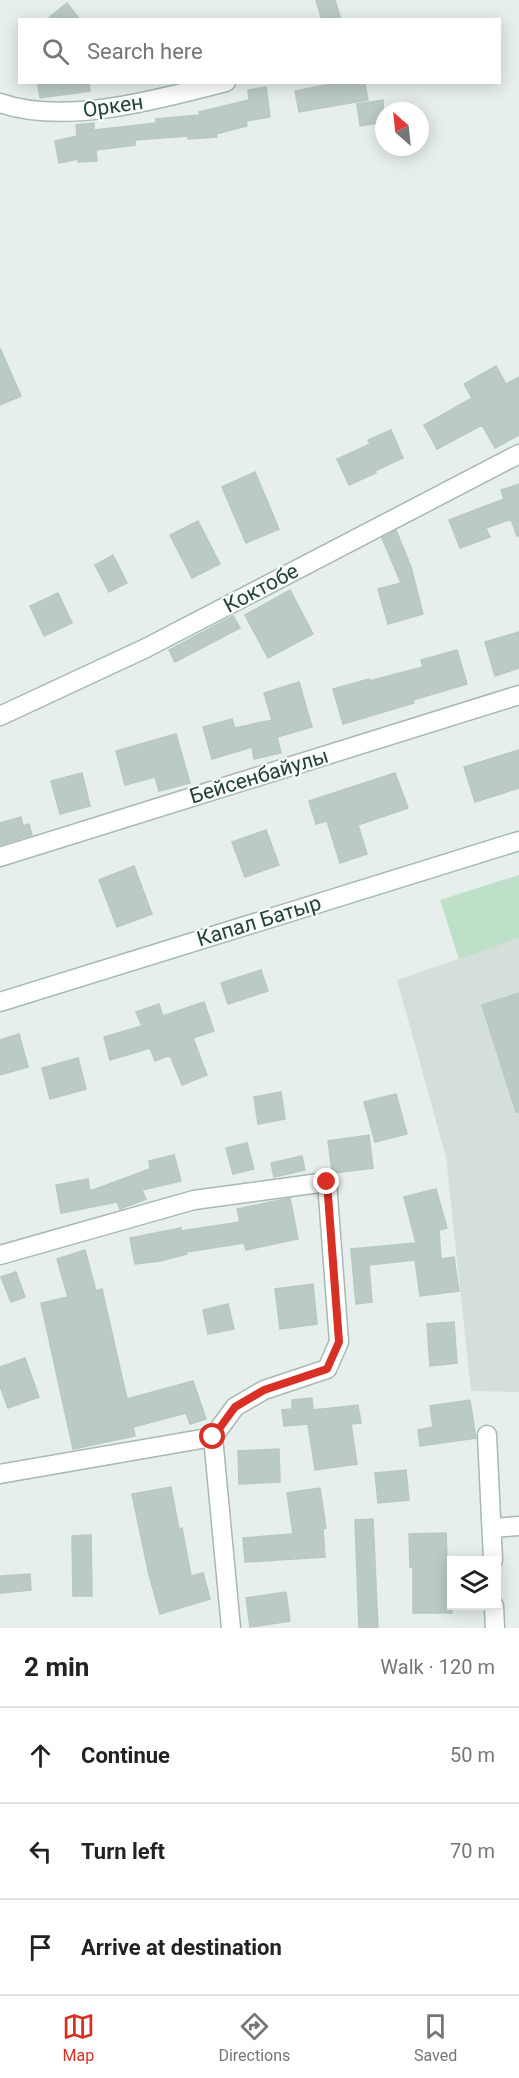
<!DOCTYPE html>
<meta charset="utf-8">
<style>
body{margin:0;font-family:Roboto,sans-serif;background:#f2f2f2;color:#222}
.controls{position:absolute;right:18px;bottom:18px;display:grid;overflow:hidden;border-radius:0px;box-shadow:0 3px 15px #0003}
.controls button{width:54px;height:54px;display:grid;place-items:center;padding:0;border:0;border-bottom:2px solid #e0e0e0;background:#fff;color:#222;font:30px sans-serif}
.compass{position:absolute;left:375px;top:102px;width:54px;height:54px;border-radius:50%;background:#fff;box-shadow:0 3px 15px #0003;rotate:333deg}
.stop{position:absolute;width:18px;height:18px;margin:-14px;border:4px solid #d93025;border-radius:50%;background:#fff}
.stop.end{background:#d93025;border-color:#fff;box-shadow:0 2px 6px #0008}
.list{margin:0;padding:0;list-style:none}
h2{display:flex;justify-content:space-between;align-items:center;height:78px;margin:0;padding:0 24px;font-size:26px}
h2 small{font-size:20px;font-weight:400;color:#767676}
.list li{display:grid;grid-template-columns:39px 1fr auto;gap:18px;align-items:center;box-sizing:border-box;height:96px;padding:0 24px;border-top:2px solid #e0e0e0}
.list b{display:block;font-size:22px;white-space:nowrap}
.list em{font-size:20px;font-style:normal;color:#767676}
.icon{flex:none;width:33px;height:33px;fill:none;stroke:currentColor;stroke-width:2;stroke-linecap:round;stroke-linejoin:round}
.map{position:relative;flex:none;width:519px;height:1628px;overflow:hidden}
.search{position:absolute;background:#fff;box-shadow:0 3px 15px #0003;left:18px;right:18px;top:18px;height:66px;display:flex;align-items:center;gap:15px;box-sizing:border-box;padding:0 21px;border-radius:0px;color:#767676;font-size:22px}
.sheet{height:366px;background:#fff}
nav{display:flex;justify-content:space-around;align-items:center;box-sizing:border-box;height:84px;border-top:2px solid #e0e0e0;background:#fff;font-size:16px;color:#767676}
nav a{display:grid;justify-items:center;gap:3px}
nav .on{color:#d93025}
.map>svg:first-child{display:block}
.built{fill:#d4dfda}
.green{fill:#bfe0c8}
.building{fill:#bbcac4;stroke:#b8c9c2;stroke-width:1.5}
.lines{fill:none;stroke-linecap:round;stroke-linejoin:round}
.street-casing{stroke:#a8b8b2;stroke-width:21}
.secondary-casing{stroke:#a4bbb3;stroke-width:21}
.street{stroke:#fff;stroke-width:18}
.secondary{stroke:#fff;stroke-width:18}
.route{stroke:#d93025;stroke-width:8}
.labels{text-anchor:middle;stroke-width:4.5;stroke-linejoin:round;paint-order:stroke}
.street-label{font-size:21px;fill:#24423a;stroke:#f7fbf9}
</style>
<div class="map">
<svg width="519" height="1628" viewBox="0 0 519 1628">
<rect width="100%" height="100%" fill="#e6efeb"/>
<path class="built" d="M 519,938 L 519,1392 L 471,1391 L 446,1157 L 397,980 Z"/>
<path class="green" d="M 519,875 L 519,938 L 459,959 L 440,900 Z"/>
<path class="building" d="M 316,0 L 335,0 L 341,20 L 322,20 Z
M 67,3 L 80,20 L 46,20 Z
M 54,82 L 89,82 L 90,91 L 40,98 L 38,85 Z
M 342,82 L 365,84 L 368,100 L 299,112 L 295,91 Z
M 266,87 L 270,117 L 246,121 L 247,126 L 216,134 L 217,137 L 188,139 L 188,136 L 135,140 L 135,145 L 96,150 L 97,161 L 78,162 L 78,159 L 59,163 L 55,141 L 77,136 L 76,125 L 94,123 L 94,130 L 156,123 L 156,119 L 200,115 L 199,112 L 249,100 L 248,90 Z
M 383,100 L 384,122 L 360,126 L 357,104 Z
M 0,348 L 21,396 L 0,405 Z
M 496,366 L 506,384 L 519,377 L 519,435 L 495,448 L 482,425 L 437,449 L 424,425 L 472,398 L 464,384 Z
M 391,430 L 403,458 L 375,471 L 376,473 L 349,485 L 337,459 L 370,444 L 368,440 Z
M 255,472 L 279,529 L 246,543 L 222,487 Z
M 519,484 L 519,536 L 517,536 L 511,519 L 486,528 L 490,537 L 460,548 L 449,520 L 504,499 L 501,490 Z
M 198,521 L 220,564 L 192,578 L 170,535 Z
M 396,530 L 411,567 L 423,614 L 388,624 L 378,589 L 401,583 L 382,538 Z
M 113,555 L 127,583 L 109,592 L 95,565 Z
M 290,590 L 313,634 L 268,658 L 245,615 Z
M 58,593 L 72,623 L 44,636 L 30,606 Z
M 233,616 L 240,628 L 175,662 L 169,650 Z
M 519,632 L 519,668 L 495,676 L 485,642 Z
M 457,650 L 467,684 L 413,700 L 414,703 L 343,724 L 333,689 L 369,679 L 369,681 L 423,667 L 421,660 Z
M 299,682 L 312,727 L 277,737 L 281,753 L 254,759 L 252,747 L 212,759 L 203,727 L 232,719 L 235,728 L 272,720 L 264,693 Z
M 176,734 L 190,783 L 159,791 L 155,777 L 125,785 L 116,751 Z
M 519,750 L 519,788 L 475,802 L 464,767 Z
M 82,773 L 90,806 L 60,814 L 51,781 Z
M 395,773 L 408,808 L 358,825 L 367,854 L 340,863 L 327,821 L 316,824 L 309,801 Z
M 21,817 L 23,826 L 29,824 L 32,835 L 0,845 L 0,823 Z
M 266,830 L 279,865 L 245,877 L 232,842 Z
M 134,866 L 152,914 L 117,927 L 99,880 Z
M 261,970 L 268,991 L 228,1004 L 221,983 Z
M 519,993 L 519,1112 L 516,1112 L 482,1005 Z
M 204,1002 L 214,1031 L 193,1038 L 207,1075 L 182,1085 L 170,1055 L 155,1061 L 150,1048 L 110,1060 L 104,1037 L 142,1026 L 136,1012 L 159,1004 L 163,1016 Z
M 19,1034 L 28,1067 L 0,1075 L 0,1040 Z
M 78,1058 L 86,1089 L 50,1099 L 42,1068 Z
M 281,1092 L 285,1119 L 258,1124 L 254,1097 Z
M 396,1094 L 407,1134 L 375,1142 L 364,1102 Z
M 369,1135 L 373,1168 L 334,1173 L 332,1172 L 328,1141 Z
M 247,1143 L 254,1169 L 233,1174 L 226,1148 Z
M 174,1155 L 181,1181 L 142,1190 L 146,1199 L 120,1209 L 117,1202 L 61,1213 L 56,1185 L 88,1179 L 90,1191 L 150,1169 L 149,1161 Z
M 302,1156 L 305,1170 L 274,1177 L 271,1163 Z
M 436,1189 L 447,1228 L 439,1230 L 441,1259 L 454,1257 L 459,1291 L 420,1296 L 415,1260 L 369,1265 L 372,1302 L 356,1304 L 351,1249 L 416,1243 L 404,1197 Z
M 290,1198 L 298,1239 L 246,1250 L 244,1243 L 186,1252 L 187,1254 L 160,1261 L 135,1264 L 130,1238 L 181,1228 L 181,1231 L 240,1222 L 237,1209 Z
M 85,1250 L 96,1291 L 102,1289 L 127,1399 L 193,1381 L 206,1419 L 190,1424 L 186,1413 L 133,1427 L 135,1436 L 73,1449 L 41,1303 L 68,1297 L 57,1259 Z
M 16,1272 L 25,1297 L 11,1302 L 1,1277 Z
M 313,1284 L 317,1324 L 280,1329 L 275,1289 Z
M 228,1304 L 234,1329 L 208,1334 L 203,1310 Z
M 454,1322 L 457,1363 L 430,1366 L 427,1324 Z
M 25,1358 L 39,1397 L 8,1408 L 0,1386 L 0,1367 Z
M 312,1398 L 313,1410 L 358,1405 L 361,1423 L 351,1424 L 357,1464 L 315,1470 L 308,1424 L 284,1426 L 282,1410 L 292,1409 L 292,1400 Z
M 470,1400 L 476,1438 L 420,1446 L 418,1430 L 433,1427 L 430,1406 Z
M 279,1449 L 280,1482 L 239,1484 L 238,1451 Z
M 406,1470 L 409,1500 L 378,1503 L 375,1473 Z
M 171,1487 L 179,1529 L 182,1528 L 191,1576 L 203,1573 L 210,1599 L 160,1614 L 149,1575 L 132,1494 Z
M 320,1488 L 326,1528 L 323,1529 L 325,1557 L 245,1562 L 243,1538 L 293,1534 L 287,1493 Z
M 373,1519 L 378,1628 L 359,1628 L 355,1520 Z
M 446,1533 L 448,1580 L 452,1580 L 452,1613 L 413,1613 L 413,1567 L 410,1567 L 409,1534 Z
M 91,1535 L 92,1596 L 73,1596 L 72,1536 Z
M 30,1574 L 31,1590 L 0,1593 L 0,1576 Z
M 286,1592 L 290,1621 L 250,1627 L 246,1598 Z"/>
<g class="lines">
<g class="street-casing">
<path id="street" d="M 0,103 C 66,126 159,99 226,82
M 0,716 L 146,648 L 519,454
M 0,857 L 519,695
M 0,1255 L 194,1200 L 327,1182 L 339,1342 L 327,1369 L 264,1390 L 235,1407 L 213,1437 L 0,1474
M 487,1435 L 493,1560
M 213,1437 L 231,1628
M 492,1528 L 519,1526
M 494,1606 L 495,1628"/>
</g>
<g class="secondary-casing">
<path id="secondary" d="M 0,1002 L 519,841"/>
</g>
<use href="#street" class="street"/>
<use href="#secondary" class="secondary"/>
</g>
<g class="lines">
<path class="route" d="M 213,1437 L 235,1407 L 264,1390 L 327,1369 L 339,1342 L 327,1182"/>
</g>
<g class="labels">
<g class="street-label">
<text transform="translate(113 106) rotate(-8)" y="7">Оркен</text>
<text transform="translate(261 588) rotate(-28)" y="7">Коктобе</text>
<text transform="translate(259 776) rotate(-17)" y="7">Бейсенбайулы</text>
<text transform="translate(259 921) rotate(-17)" y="7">Капал Батыр</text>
</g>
</g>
</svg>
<div class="controls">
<button><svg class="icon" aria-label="layers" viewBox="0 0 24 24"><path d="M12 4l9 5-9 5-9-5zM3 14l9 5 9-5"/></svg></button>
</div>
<svg class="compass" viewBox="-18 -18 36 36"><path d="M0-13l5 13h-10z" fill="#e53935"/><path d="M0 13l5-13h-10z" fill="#767676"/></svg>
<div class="stop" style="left:213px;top:1437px"></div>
<div class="stop end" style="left:327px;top:1182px"></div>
<div class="search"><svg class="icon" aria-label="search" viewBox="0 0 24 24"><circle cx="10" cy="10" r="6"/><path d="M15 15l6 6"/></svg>Search here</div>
</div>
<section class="sheet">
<h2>2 min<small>Walk · 120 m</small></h2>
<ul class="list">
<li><svg class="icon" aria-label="ahead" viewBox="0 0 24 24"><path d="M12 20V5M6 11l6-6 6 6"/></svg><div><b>Continue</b></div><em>50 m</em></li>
<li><svg class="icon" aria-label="left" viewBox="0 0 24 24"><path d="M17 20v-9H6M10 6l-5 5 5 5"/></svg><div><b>Turn left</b></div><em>70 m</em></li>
<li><svg class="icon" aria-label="arrive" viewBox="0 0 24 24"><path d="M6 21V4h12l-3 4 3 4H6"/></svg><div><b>Arrive at destination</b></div></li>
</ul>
</section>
<nav>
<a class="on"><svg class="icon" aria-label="map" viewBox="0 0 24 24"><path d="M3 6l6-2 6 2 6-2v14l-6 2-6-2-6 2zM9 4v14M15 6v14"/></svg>Map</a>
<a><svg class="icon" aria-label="directions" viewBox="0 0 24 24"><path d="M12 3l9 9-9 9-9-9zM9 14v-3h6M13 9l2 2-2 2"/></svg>Directions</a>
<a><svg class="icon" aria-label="saved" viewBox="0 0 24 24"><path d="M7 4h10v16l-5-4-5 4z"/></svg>Saved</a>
</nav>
